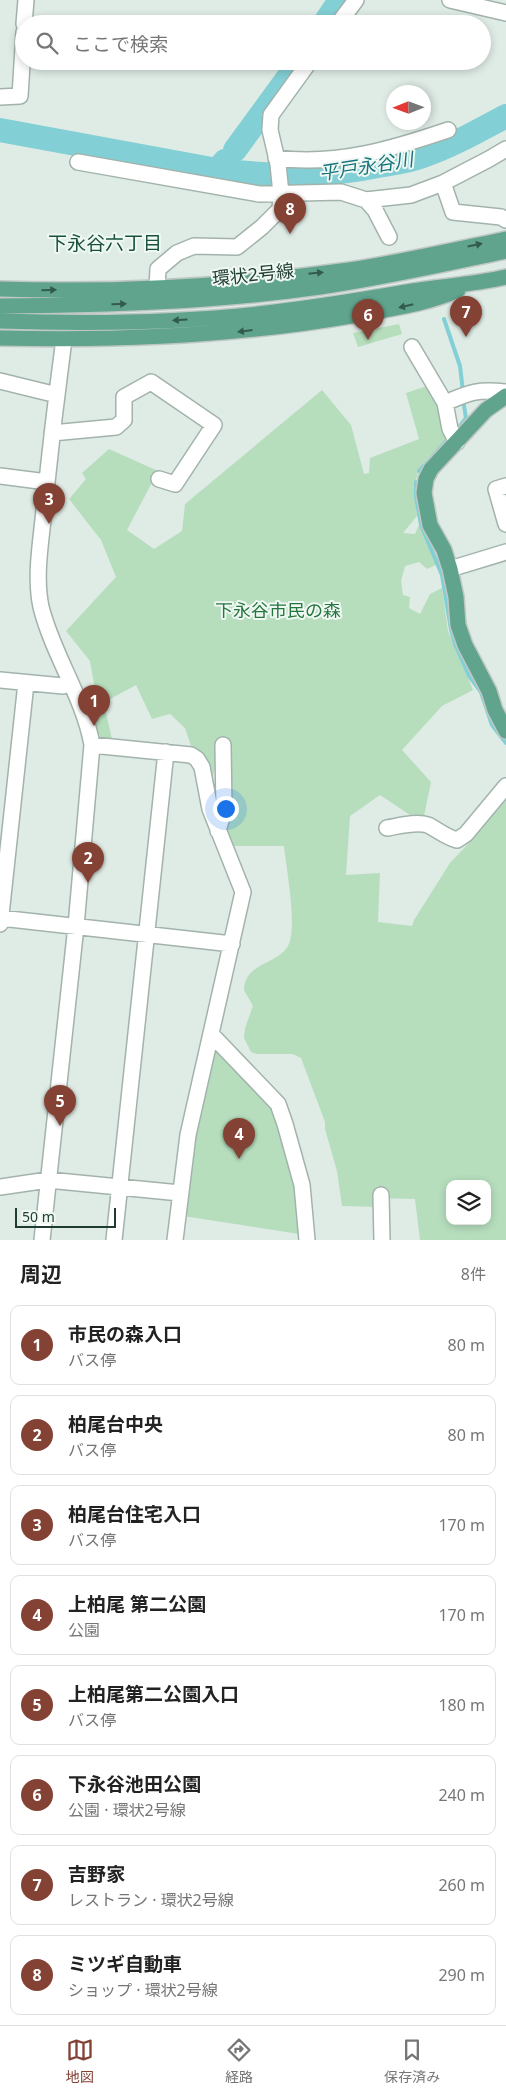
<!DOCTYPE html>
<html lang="ja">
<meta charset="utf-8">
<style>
body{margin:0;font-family:"Noto Sans","Noto Sans JP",sans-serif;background:#f6f6f6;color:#222}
.controls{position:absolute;right:15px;bottom:15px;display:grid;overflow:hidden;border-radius:10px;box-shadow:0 2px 8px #0003}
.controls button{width:45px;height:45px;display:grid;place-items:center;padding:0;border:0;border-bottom:1px solid #e0e0e0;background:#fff;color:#222;font:25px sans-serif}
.compass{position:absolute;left:386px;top:85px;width:45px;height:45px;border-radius:50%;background:#fff;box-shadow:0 2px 8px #0003;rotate:269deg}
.scale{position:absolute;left:15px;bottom:12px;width:101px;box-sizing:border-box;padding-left:5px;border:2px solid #1f3c32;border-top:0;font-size:14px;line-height:18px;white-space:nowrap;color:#1f3c32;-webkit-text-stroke:4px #eff8f3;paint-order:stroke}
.you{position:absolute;left:225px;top:808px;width:18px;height:18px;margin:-12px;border:4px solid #fff;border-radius:50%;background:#1a73e8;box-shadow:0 0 0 8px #1a73e833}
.badge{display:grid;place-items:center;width:32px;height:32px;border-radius:50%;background:#844235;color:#fff;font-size:16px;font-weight:700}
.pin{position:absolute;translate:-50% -41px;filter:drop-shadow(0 1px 2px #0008)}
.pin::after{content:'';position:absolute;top:26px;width:18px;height:15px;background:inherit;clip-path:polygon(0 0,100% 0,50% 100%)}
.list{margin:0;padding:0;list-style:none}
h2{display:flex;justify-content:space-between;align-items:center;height:65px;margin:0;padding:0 20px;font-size:21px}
h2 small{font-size:16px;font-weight:400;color:#767676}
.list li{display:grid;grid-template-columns:32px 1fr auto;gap:15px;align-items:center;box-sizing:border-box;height:80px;margin:0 10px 10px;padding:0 10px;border:1px solid #e0e0e0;border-radius:10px}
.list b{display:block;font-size:19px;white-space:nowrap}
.list p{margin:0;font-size:16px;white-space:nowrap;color:#767676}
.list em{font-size:16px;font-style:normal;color:#767676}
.icon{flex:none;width:28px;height:28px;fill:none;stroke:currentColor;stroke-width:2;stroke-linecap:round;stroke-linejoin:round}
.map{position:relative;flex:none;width:506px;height:1240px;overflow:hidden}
.search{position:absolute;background:#fff;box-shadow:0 2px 8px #0003;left:15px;right:15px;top:15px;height:55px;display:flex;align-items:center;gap:12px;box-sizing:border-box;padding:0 18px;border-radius:28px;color:#767676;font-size:19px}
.sheet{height:785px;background:#fff}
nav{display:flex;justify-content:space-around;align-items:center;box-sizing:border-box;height:70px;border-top:1px solid #e0e0e0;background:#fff;font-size:14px;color:#767676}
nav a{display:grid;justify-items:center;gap:2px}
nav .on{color:#844235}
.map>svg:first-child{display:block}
.green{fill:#b6debd;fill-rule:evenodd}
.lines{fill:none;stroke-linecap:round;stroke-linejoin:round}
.stream{stroke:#82cfd5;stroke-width:4}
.river{stroke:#82cfd5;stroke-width:24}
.minor-casing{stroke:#a2b3ac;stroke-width:18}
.major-casing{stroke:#c0c8c6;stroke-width:18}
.minor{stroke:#fff;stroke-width:15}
.major{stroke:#60a48d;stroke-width:15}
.oneway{fill:#325b4d}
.labels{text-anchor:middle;stroke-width:4;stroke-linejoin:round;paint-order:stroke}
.street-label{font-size:18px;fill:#1f3c32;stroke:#eff8f3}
.park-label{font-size:18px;fill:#26763f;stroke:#eff8f3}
.water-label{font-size:19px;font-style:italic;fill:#15737c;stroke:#eff8f3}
.neighbourhood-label{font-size:19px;fill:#19503e;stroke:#eff8f3}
</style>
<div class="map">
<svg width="506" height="1240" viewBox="0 0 506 1240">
<rect width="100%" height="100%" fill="#dfebe5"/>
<path class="green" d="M 399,324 L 402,334 L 358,347 L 353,333 Z
M 427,386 L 442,408 L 448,438 C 415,470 413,469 417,516 L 403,533 L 415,534 L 419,525 L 440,563 L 427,569 L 419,562 L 405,566 L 401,581 L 403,595 L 410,597 L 409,608 L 420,614 L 430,594 L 442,588 L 448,631 L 473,690 L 442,706 L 402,750 L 431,782 L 421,831 L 413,817 L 380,795 L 350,816 L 346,875 L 380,873 L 378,922 L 412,926 L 414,920 L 450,863 L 467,845 L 506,790 L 506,1240 L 420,1240 L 415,1199 L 378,1198 L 378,1207 L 342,1206 L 337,1171 L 325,1129 L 325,1122 L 301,1058 L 293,1054 L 257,1054 L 251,1052 L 244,1038 L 245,1028 L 253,1006 L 244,990 C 245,962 277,965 288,946 C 298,928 286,867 284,846 L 233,846 L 221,811 L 223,802 L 215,766 L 212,781 L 204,754 L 191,746 L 185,728 L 170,714 L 152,719 L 136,685 L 110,699 L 106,713 L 112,739 L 102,738 L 97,732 L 86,701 L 96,695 L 90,661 L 66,631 L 116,577 L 101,540 L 69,499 L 86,479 L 82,473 L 109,449 L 158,471 L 127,530 L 154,549 L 182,531 L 185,504 L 322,390 L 351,425 L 364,474 L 369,473 L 370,458 L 419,439 L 406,393 ZM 450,1184 L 487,1184 L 487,1221 L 450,1221 Z
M 219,1052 L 269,1106 L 277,1124 L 295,1183 L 299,1234 L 183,1216 L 195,1134 L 212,1054 Z"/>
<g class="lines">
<path class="stream" d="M 444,319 L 460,366 L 463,392
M 456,431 L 466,418 L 463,399
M 419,471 L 449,438
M 416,482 L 416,497 L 421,525 L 442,575 L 451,630 L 455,644 L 469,676 L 481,692 L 492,725 L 506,743"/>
<path class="river" d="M 324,24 L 340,0
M 0,130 L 217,170 L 225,161
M 235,150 L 300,61
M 217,170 C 275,177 326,177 383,165 C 395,163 409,161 420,157 C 450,147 478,131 506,116"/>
<g class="minor-casing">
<path id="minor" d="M 450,0 L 506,13
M 24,24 L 26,0
M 338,24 L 356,0
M 0,97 L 20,96 L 24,32
M 276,158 C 336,166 392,149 448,130
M 78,162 L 259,194 L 341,192 L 366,200 L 411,195 L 443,183 L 453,212 L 501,217 L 506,220
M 443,183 L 489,159 L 506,149
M 366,200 L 375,210 L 389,237
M 157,287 L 158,269 L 177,253 L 194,246 L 237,247 L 262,227 L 280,209 L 281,194 L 278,164 L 270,130 L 271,115 L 310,61
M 412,347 L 445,403 L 450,429 L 457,442
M 0,381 L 57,395
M 445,403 C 470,392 478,389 506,392
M 52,433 L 116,427 L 124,420 L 124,397 L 151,382 L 214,425 L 175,484 L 159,479
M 0,476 L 47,482
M 506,486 L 496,489 L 506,524
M 450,569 L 506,552
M 0,680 L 63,686 L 69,683
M 92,745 L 191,755 L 197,759 L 202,767 L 210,809 L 243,892 L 188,1135 L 175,1240
M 387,828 C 399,826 416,821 428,825 C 438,830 446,837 457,840 L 466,834 L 506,786
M 218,831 L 224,810 L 223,745
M 0,918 L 232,944
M 0,924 L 26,683
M 211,1034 L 278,1104 L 285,1124 L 302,1185 L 307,1240
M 0,1187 L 48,1180 L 180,1193
M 381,1195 L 382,1240
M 42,1240 L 76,926 L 92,745 C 84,698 53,655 41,607 C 35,579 40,547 43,520 C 49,459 56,399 64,339
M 114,1240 L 166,752"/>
</g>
<g class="major-casing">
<path id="major" d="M 0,289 C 116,293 234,286 349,270 C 402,262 454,250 506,239
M 0,306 C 107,305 214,302 320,287 C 383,278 444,264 506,251
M 0,321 C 86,324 172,323 258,314 C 310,308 361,300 412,291 C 444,286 475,284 506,277
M 0,338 C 118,341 235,336 351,316 C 387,309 425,305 458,290
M 506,396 L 486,410 L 431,469 L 426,479 L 424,493 L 430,525 L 444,550 L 450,569 L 456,597 L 458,625 L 465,645 L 489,691 L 495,710 L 506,731"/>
</g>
<use href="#minor" class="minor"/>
<use href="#major" class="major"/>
</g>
<defs><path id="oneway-solid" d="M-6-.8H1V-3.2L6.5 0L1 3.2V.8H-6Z" transform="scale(1.25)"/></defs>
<g class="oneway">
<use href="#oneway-solid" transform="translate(475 245) rotate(-12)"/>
<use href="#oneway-solid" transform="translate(316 273) rotate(-6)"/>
<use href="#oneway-solid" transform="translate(49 290) rotate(-1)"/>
<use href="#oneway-solid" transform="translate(119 304) rotate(-2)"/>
<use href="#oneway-solid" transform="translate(406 306) rotate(167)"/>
<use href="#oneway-solid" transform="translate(180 320) rotate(177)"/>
<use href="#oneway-solid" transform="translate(245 331) rotate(173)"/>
</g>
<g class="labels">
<g class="street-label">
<text transform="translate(253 275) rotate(-6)" y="6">環状2号線</text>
</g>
<g class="park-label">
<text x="278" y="617">下永谷市民の森</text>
</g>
<g class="water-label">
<text transform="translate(366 166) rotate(-9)" y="7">平戸永谷川</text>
</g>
<g class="neighbourhood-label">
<text x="105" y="250">下永谷六丁目</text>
</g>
</g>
</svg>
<div class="controls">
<button><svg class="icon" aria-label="layers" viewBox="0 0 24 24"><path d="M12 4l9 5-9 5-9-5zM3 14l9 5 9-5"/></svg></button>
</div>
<svg class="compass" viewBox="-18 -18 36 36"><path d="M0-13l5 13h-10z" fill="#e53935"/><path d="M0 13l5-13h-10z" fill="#767676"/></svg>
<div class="scale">50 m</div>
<div class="you"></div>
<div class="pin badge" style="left:94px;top:726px">1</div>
<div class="pin badge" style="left:88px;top:883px">2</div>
<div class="pin badge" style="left:49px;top:524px">3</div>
<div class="pin badge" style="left:239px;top:1159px">4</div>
<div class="pin badge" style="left:60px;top:1126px">5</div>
<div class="pin badge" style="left:368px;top:340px">6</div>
<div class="pin badge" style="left:466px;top:337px">7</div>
<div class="pin badge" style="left:290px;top:234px">8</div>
<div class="search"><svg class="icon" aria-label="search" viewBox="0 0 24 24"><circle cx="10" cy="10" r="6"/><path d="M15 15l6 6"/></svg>ここで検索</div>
</div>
<section class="sheet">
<h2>周辺<small>8件</small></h2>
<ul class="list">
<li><span class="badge">1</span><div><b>市民の森入口</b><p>バス停</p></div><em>80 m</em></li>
<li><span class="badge">2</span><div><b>柏尾台中央</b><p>バス停</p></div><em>80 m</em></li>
<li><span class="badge">3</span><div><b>柏尾台住宅入口</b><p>バス停</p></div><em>170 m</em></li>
<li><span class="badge">4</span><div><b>上柏尾 第二公園</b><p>公園</p></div><em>170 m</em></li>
<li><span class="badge">5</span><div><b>上柏尾第二公園入口</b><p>バス停</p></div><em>180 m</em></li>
<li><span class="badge">6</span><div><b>下永谷池田公園</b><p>公園 · 環状2号線</p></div><em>240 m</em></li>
<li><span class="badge">7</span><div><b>吉野家</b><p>レストラン · 環状2号線</p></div><em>260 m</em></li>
<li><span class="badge">8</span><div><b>ミツギ自動車</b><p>ショップ · 環状2号線</p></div><em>290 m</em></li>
</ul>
</section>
<nav>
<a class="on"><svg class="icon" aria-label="map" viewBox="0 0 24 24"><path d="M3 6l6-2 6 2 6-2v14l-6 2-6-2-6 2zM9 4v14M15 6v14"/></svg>地図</a>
<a><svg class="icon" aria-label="directions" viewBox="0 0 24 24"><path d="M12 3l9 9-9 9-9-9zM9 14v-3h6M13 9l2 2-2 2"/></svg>経路</a>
<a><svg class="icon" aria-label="saved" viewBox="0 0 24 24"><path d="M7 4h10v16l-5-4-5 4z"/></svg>保存済み</a>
</nav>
